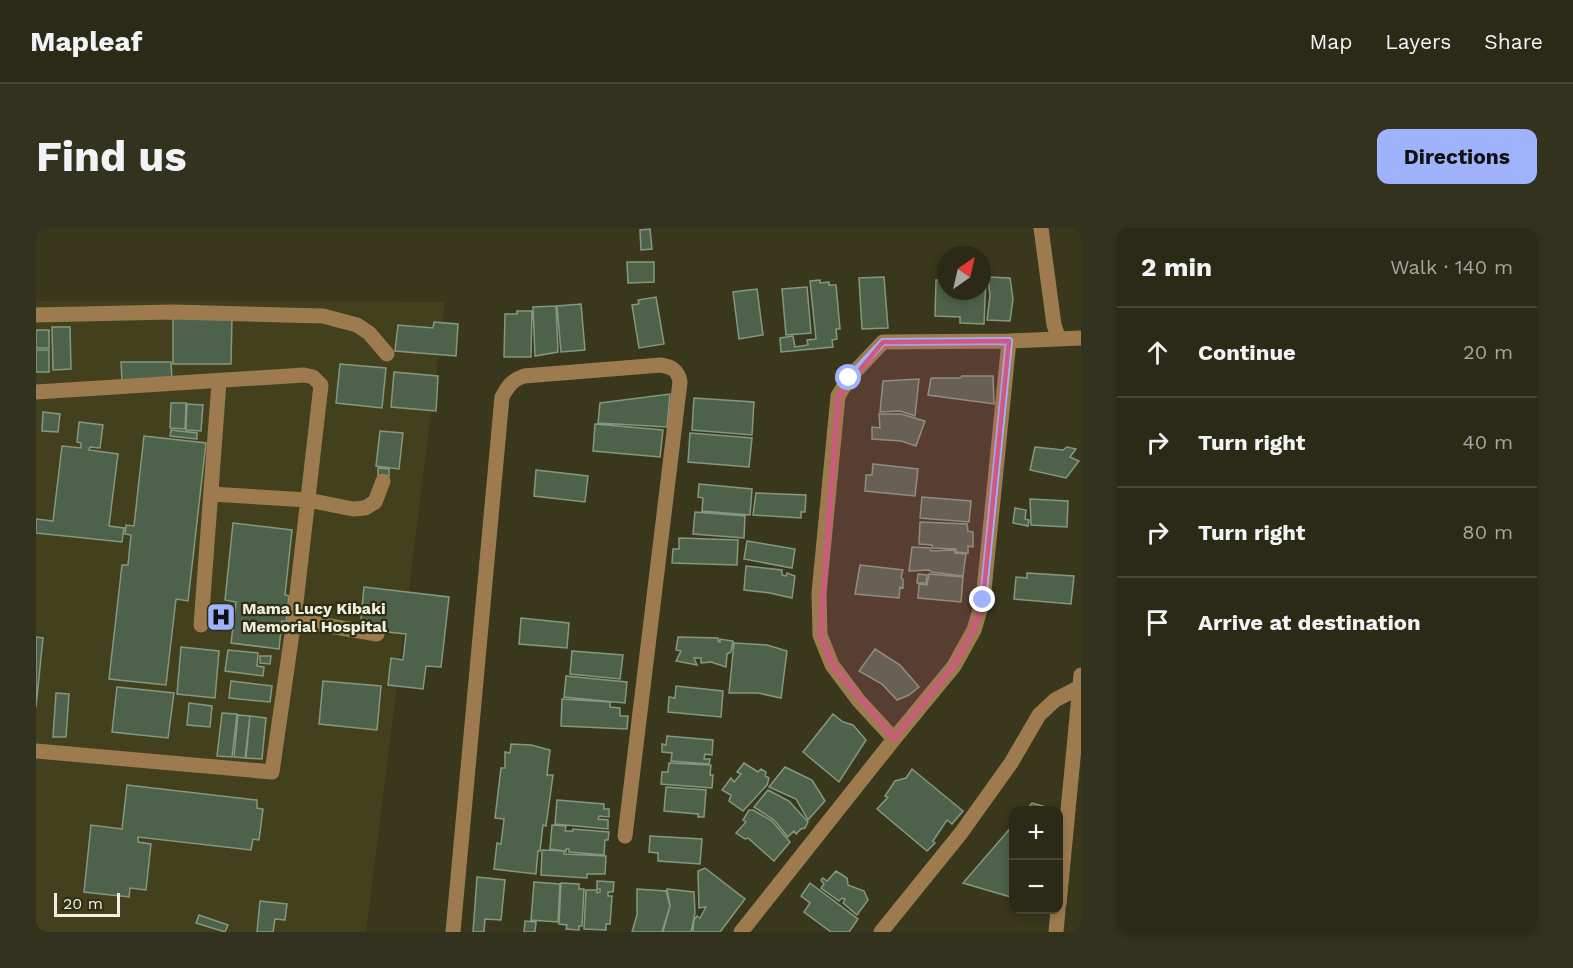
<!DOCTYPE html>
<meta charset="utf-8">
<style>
body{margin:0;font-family:"Work Sans",sans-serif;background:#33321f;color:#f1f3f6}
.controls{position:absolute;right:18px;bottom:18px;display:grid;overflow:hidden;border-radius:12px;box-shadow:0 3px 9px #0003}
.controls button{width:54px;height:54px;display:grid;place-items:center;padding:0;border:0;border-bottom:2px solid #474635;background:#2b2a16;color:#f1f3f6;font:30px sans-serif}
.compass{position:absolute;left:901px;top:18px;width:54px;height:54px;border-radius:50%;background:#2b2a16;box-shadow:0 3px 9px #0003;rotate:34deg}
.scale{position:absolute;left:18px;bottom:15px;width:66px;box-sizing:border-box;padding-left:6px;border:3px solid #f0f0e0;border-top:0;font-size:16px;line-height:21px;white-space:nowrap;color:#f0f0e0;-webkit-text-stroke:4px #2f2e13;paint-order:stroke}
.stop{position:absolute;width:18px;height:18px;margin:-14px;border:4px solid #9fb3fd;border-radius:50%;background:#fff}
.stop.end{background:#9fb3fd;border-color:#fff;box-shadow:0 2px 6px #0008}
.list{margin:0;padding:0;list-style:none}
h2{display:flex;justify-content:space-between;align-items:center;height:78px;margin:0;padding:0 24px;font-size:26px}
h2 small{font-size:20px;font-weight:400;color:#a6a7a1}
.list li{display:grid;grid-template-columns:39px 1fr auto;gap:18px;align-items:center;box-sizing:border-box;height:90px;padding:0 24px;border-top:2px solid #474635}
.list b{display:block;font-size:22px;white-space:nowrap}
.list em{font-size:20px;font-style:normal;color:#a6a7a1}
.icon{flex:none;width:33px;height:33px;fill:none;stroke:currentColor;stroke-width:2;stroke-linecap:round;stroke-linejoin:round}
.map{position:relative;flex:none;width:1045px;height:704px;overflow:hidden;border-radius:12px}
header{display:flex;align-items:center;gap:36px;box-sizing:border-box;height:84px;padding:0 30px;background:#2b2a16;border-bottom:2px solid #474635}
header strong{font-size:28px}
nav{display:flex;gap:33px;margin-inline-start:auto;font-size:21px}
.intro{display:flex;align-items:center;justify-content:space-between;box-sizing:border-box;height:144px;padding:0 36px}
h1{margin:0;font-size:42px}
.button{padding:15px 27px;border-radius:12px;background:#9fb3fd;color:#111;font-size:21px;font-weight:700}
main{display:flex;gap:36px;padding:0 36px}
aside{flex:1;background:#2b2a16;border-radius:12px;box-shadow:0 3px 9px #0003}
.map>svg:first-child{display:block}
.built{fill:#42401d}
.building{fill:#4e614a;stroke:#85987f;stroke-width:1.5}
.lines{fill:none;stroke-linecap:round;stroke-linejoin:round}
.minor{stroke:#9d7b4f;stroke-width:15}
.route{stroke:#9fb3fd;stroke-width:8}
.marked{fill:#d05983;fill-opacity:0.2;stroke:#d05983;stroke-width:4.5;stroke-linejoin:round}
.labels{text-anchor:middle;stroke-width:4.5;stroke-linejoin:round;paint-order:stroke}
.poi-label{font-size:16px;font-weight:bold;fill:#f0f0e0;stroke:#2f2e13;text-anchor:start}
</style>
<header>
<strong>Mapleaf</strong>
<nav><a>Map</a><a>Layers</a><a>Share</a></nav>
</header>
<div class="intro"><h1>Find us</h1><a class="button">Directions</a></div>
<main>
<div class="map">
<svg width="1045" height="704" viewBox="0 0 1045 704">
<rect width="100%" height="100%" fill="#39381d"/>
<path class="built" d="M 0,73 L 409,74 L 330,704 L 0,704 Z"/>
<path class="building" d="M 614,1 L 616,21 L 605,22 L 604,2 Z
M 591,34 L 618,34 L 618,54 L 592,55 Z
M 848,49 L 852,100 L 826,101 L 823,50 Z
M 952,49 L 974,50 L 977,71 L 974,93 L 951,92 L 954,68 Z
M 946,50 L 950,50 L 948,96 L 924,95 L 924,89 L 899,88 L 900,52 L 910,52 L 910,63 L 946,63 Z
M 784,52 L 784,55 L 793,54 L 793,57 L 800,57 L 804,101 L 800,101 L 801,111 L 796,112 L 797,119 L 745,124 L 744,110 L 757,108 L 759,119 L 772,117 L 771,112 L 780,111 L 774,53 Z
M 771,59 L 775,105 L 750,107 L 746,61 Z
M 721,61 L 727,107 L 703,111 L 697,64 Z
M 620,69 L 628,116 L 603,120 L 596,77 L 603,76 L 602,72 Z
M 545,76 L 549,122 L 525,124 L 521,78 Z
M 520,78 L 522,124 L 499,128 L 497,79 Z
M 481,83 L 496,83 L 495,129 L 468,129 L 469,86 L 481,86 Z
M 137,88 L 196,89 L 195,136 L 137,136 Z
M 398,94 L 422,96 L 420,128 L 359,123 L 362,97 L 397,100 Z
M 16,99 L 34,99 L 35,141 L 17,142 Z
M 0,102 L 13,102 L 13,120 L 0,120 Z
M 0,122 L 13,122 L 13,144 L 0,144 Z
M 85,134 L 135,134 L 136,152 L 86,153 Z
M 304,136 L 350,140 L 346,180 L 300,175 Z
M 358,144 L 402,148 L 400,183 L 355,179 Z
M 926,148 L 957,148 L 958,176 L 892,167 L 895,150 L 924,150 Z
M 883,151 L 879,188 L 864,183 L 844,184 L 847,153 Z
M 634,166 L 631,199 L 562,195 L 564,175 Z
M 658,170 L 718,174 L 716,207 L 656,202 Z
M 135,175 L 150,175 L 149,201 L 134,200 Z
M 151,176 L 167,177 L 165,203 L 150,202 Z
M 7,184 L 24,186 L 22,204 L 6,203 Z
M 843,186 L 865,186 L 889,193 L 880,218 L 865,213 L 836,211 L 836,199 L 844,200 Z
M 43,194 L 67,197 L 64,220 L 54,219 L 53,222 L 82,226 L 73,298 L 88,300 L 86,314 L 0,305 L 0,291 L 17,293 L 26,218 L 45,220 L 45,215 L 41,214 Z
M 559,196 L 627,202 L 624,229 L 557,223 Z
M 135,202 L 161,205 L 161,211 L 134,208 Z
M 344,203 L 367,205 L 363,241 L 340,238 Z
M 654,205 L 716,210 L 713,239 L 652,234 Z
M 108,208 L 170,215 L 152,373 L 140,371 L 130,457 L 73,451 L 86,337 L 92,337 L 95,307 L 89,306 L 90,297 L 98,298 Z
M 999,219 L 1027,222 L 1031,219 L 1040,221 L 1034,229 L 1043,233 L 1030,250 L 994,242 Z
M 837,236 L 882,241 L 879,268 L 829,263 L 830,247 L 836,247 Z
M 342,240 L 353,241 L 353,248 L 342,248 Z
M 500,242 L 552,248 L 549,274 L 498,268 Z
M 663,256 L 716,261 L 714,287 L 666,283 L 667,270 L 662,269 Z
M 720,265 L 770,267 L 769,284 L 765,284 L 765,290 L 717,287 Z
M 886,269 L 935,273 L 933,294 L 884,290 Z
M 994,271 L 1032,273 L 1031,299 L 995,297 Z
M 979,280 L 990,282 L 989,291 L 993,292 L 992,298 L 977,295 Z
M 659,284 L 709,288 L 708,310 L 657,306 Z
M 884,294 L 931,296 L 932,303 L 937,304 L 937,319 L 932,318 L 932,325 L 920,324 L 920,321 L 896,320 L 896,317 L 883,316 Z
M 197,295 L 256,302 L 249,367 L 253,368 L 250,394 L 246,393 L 243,421 L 195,415 L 200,374 L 189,372 Z
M 643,310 L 702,312 L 701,337 L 636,335 L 637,321 L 643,321 Z
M 711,313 L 759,321 L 756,340 L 708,331 Z
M 876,319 L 894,320 L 895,323 L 918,322 L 919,325 L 930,326 L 927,348 L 895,344 L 893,342 L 873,343 Z
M 824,337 L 867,342 L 865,350 L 867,351 L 867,360 L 864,359 L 863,370 L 819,366 Z
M 710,338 L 746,342 L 746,347 L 750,348 L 751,345 L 759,348 L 756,370 L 734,365 L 708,362 Z
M 991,345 L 1038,348 L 1035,376 L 978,371 L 980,349 L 991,350 Z
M 882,346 L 891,347 L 890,355 L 881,355 Z
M 893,346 L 927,349 L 925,374 L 882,370 L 883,356 L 891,357 Z
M 328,359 L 413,369 L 405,439 L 390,438 L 387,461 L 352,457 L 355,430 L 367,432 L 370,406 L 324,401 Z
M 485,390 L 533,395 L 531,420 L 483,416 Z
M 0,409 L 7,410 L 0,479 Z
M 642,409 L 682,410 L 682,413 L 684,414 L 684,411 L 697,413 L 695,424 L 691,426 L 690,439 L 675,434 L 665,435 L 665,430 L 658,430 L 661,437 L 640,433 L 645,423 L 640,422 Z
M 698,415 L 731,417 L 751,423 L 745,470 L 722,465 L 693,465 Z
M 145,419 L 183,423 L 179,470 L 141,466 Z
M 839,421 L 864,437 L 883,459 L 873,467 L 861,472 L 846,456 L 823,443 Z
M 192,422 L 222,425 L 221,438 L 228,439 L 227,448 L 189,443 Z
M 536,423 L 587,427 L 584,451 L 534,446 Z
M 224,428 L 235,428 L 234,436 L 224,435 Z
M 530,448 L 591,454 L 589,475 L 528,469 Z
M 195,453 L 236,458 L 234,474 L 193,470 Z
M 287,453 L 345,458 L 341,502 L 283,496 Z
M 640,458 L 687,463 L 685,489 L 632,484 L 633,469 L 639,470 Z
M 81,459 L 138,465 L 132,510 L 76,504 Z
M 20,465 L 33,466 L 30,509 L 17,509 Z
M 526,471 L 574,474 L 574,479 L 584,480 L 584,488 L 592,488 L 591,501 L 525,498 Z
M 153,475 L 176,478 L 174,499 L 151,497 Z
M 186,485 L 201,486 L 196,529 L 181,528 Z
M 797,486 L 807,494 L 817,497 L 830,512 L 803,554 L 767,524 Z
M 202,487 L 214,488 L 209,530 L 198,529 Z
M 214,488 L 230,490 L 226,531 L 210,530 Z
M 631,508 L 677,512 L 676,527 L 669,526 L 668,531 L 674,531 L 673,536 L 635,533 L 636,525 L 626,524 L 626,516 L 630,517 Z
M 475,516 L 495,517 L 514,522 L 511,547 L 517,547 L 510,598 L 507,597 L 504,623 L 502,623 L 500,646 L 458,641 L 461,615 L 465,616 L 468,591 L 459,590 L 465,540 L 469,540 L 469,524 L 474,525 Z
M 633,535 L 675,537 L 674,547 L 677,547 L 676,560 L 625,556 L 626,544 L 632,544 Z
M 708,535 L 722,544 L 725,541 L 730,544 L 729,548 L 733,550 L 731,557 L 707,583 L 693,573 L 695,567 L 686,562 L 695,550 L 698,554 L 705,546 L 701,544 Z
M 749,539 L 776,552 L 789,573 L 772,592 L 760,571 L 733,559 Z
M 876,541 L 927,583 L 916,596 L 911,592 L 897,613 L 899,615 L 891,623 L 841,581 L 852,569 L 849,568 L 859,553 L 870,550 Z
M 91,557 L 221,572 L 221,580 L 227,581 L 223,612 L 217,611 L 215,622 L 102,609 L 102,614 L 115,616 L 110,662 L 94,660 L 93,669 L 48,664 L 55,597 L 86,601 Z
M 630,559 L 670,562 L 668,589 L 662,589 L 662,586 L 628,583 Z
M 732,562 L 753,573 L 772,594 L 769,600 L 765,601 L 760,606 L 758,603 L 752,609 L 738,592 L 718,579 Z
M 521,572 L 568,576 L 568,581 L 573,581 L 573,589 L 563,588 L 562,591 L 572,592 L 572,601 L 519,596 Z
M 996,575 L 1020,582 L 990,582 Z
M 713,582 L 717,582 L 736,593 L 754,614 L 738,633 L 712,610 L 709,611 L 700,605 L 710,594 L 707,592 Z
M 978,596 L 978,670 L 927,655 Z
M 516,597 L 530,598 L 529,603 L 537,603 L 537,601 L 573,604 L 572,612 L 569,612 L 568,627 L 533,624 L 533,621 L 530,621 L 530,624 L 529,623 L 514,621 Z
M 614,608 L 666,611 L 664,636 L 622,633 L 622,625 L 613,624 Z
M 506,622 L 528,623 L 528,626 L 570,628 L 569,646 L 551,646 L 551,650 L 505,647 Z
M 669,640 L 709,671 L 684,704 L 657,704 L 658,692 L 661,688 L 664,690 L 670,679 L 663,680 L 662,643 Z
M 800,643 L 811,650 L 812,657 L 828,663 L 832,672 L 821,687 L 807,675 L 809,671 L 806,670 L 803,673 L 785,660 L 788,656 L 785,652 L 787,650 L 791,653 Z
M 441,649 L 469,652 L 465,692 L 449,691 L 448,704 L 437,704 Z
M 561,653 L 578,654 L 577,664 L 572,664 L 572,668 L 576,668 L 574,696 L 570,696 L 570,702 L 548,701 L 550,662 L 561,662 L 561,665 L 564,664 L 564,661 L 561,661 Z
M 498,654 L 524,656 L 522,694 L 495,692 Z
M 525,655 L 543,656 L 543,661 L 548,661 L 546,698 L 543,698 L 543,702 L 530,701 L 531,697 L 523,696 Z
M 774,655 L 822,691 L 813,704 L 795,704 L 768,684 L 774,675 L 765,668 Z
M 601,661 L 630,663 L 634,678 L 626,704 L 596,704 L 601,687 Z
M 631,661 L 658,664 L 659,685 L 655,704 L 627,704 L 634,678 Z
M 224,673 L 251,676 L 249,692 L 239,691 L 237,704 L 221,704 Z
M 163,687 L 192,697 L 189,704 L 160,695 Z
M 489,693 L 500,694 L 499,704 L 488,704 Z"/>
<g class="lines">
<path class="minor" d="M 1005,0 L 1018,97 L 1023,111
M 0,87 L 136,84 L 287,88 L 321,97 L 333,105 L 351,126
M 0,164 L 268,147 L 277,149 L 285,157 L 258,392 L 236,544 L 0,523
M 175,266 L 272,272 L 317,281 L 329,280 L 339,274 L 347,253
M 258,392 L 341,406
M 165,397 L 183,154
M 858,511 L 823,473 L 796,437 L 784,407 L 783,365 L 802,168 L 813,150 L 847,114 L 973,113 L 1045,110
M 1023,676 L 1045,447
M 417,704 L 466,169 C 472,158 476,152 488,148 L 625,137 C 636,139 642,142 644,154 L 589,608
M 705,704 L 858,511 L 918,438 L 938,402 L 947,372 L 973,113
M 845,704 L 925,605 L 975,535 L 1003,487 L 1019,472 L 1044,459
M 1020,704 L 1022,682"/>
</g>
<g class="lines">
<path class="route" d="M 813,150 L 847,114 L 973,113 L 947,372"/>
</g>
<path class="marked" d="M 973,113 L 947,372 L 938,402 L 918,438 L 858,511 L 796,437 L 784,407 L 802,168 L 847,114 Z"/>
<defs>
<g id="hospital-square" transform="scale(1.5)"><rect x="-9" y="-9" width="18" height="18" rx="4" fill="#9fb3fd" stroke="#2f2e13"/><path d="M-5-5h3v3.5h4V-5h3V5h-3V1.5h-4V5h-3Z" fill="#111"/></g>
</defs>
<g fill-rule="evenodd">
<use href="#hospital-square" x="185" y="389"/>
</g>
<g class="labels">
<g class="poi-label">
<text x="206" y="386">Mama Lucy Kibaki<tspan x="206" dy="18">Memorial Hospital</tspan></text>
</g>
</g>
</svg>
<div class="controls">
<button>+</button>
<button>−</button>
</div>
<svg class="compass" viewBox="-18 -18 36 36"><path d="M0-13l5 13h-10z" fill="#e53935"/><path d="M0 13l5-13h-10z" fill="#a6a7a1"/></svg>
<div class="scale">20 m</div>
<div class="stop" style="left:813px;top:150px"></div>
<div class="stop end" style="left:947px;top:372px"></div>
</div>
<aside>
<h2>2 min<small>Walk · 140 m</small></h2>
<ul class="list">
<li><svg class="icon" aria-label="ahead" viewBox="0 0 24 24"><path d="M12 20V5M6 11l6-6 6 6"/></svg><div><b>Continue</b></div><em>20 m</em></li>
<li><svg class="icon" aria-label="right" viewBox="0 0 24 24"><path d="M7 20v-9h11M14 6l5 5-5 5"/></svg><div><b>Turn right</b></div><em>40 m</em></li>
<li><svg class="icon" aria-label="right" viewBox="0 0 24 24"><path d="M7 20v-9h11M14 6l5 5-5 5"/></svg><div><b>Turn right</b></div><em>80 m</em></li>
<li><svg class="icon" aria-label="arrive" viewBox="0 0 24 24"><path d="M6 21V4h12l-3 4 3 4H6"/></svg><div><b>Arrive at destination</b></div></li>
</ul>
</aside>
</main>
